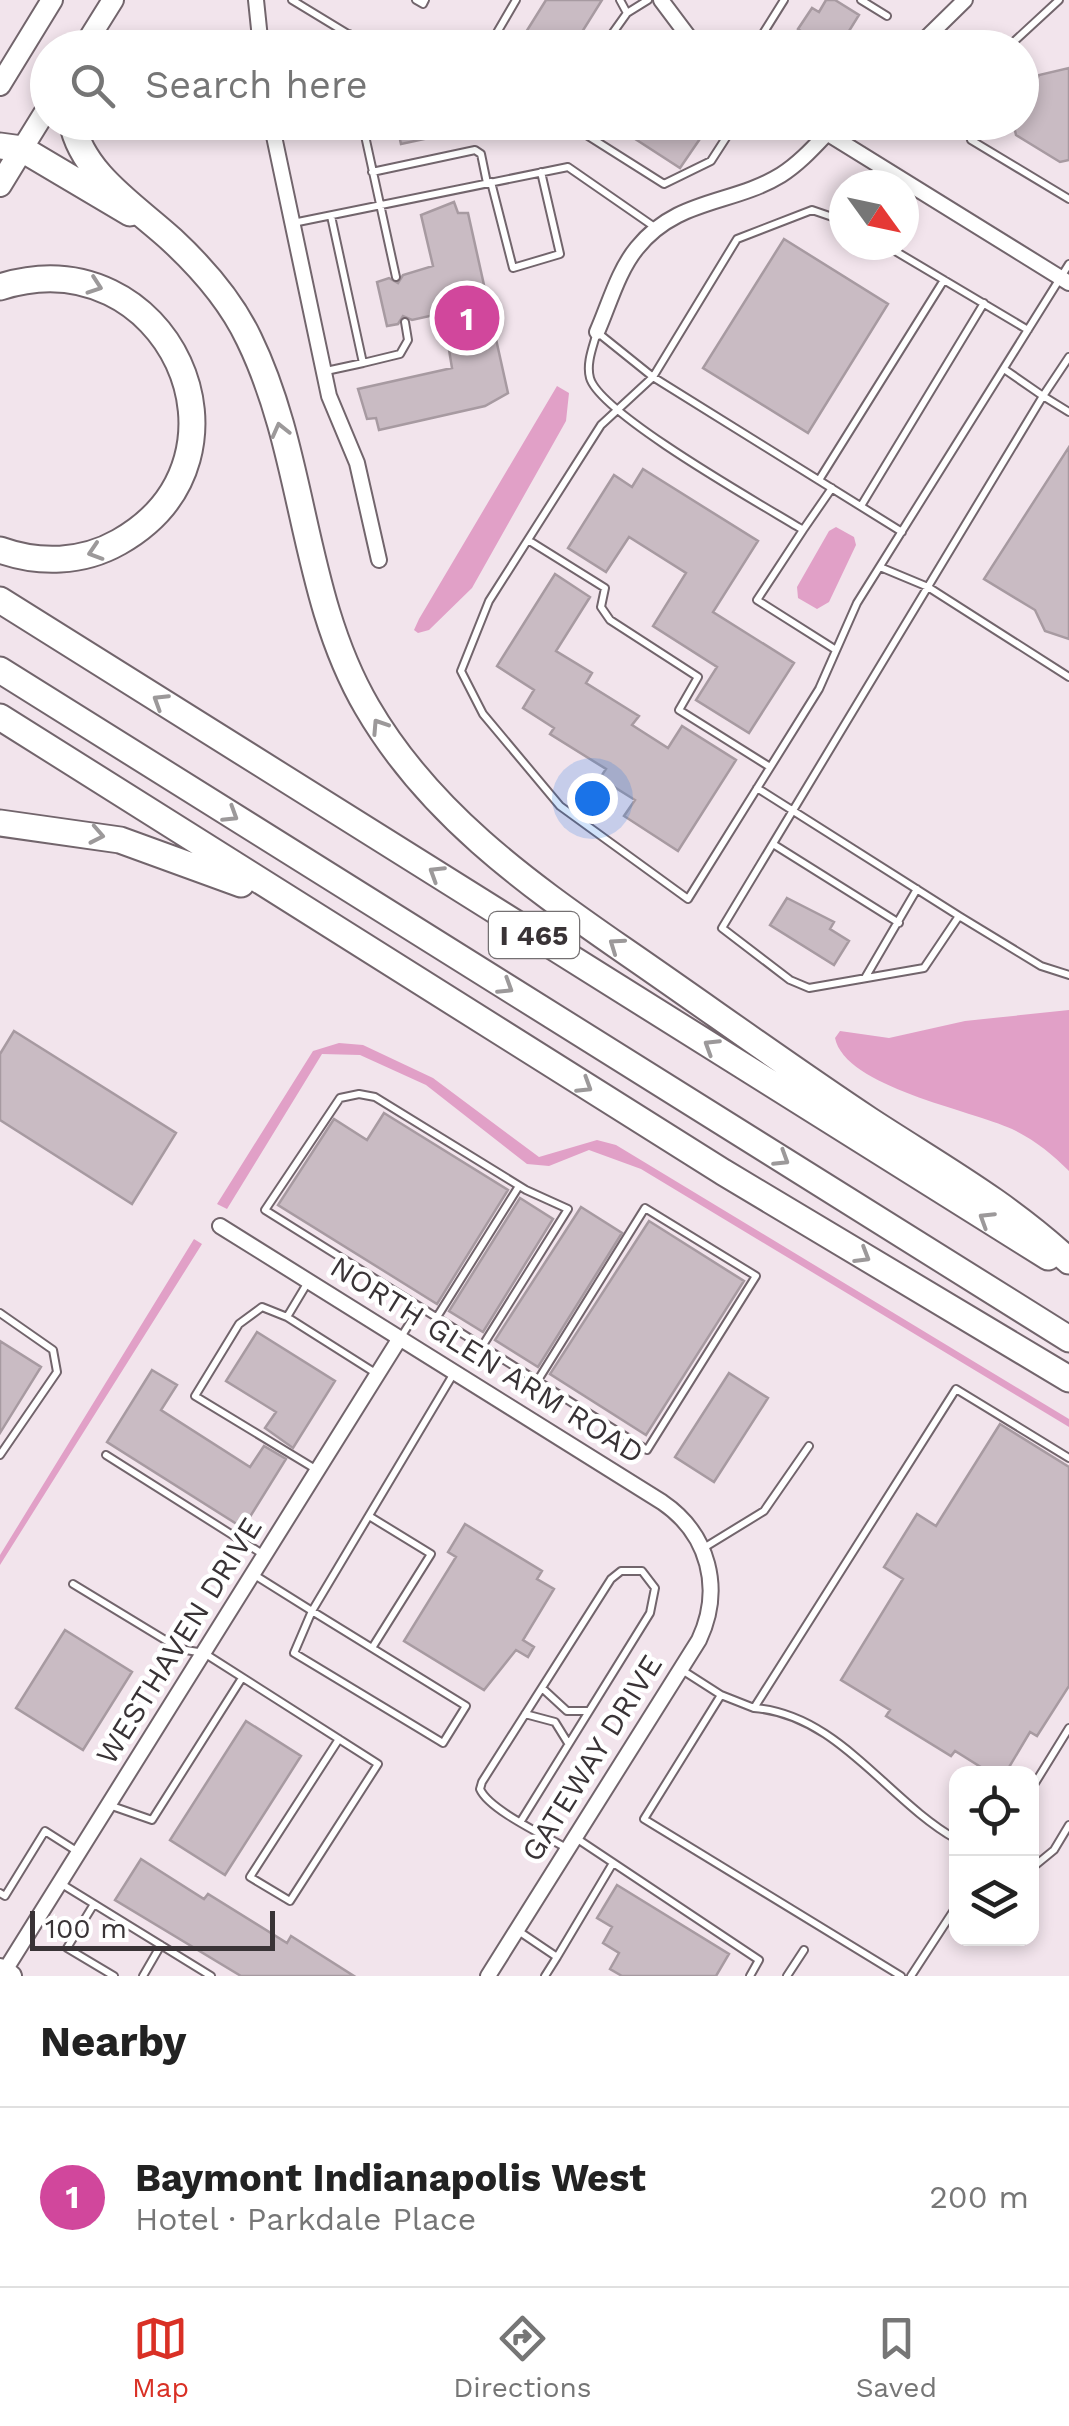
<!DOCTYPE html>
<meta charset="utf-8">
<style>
body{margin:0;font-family:"Work Sans",sans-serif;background:#f2f2f2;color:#222}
.controls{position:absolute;right:30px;bottom:30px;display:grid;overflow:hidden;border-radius:20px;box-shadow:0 5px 15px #0003}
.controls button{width:90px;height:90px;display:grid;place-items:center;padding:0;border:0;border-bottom:2px solid #e0e0e0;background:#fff;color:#222;font:50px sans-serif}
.compass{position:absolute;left:829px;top:170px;width:90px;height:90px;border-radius:50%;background:#fff;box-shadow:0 5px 15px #0003;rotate:123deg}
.scale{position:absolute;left:30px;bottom:25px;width:245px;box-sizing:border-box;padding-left:10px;border:5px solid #393336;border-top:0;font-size:28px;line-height:35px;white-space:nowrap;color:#393336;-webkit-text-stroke:8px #fff;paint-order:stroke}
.you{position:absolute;left:592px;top:798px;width:35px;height:35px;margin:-25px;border:8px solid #fff;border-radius:50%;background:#1a73e8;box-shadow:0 0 0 15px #1a73e833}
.badge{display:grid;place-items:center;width:65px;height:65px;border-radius:50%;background:#d93025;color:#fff;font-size:32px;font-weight:700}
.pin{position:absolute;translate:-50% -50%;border:5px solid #fff;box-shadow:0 2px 10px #0006}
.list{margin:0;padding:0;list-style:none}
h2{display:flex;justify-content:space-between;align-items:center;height:130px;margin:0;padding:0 40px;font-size:42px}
h2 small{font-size:32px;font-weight:400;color:#767676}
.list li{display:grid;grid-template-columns:65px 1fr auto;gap:30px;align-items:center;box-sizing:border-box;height:180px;padding:0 40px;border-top:2px solid #e0e0e0}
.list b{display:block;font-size:38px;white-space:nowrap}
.list p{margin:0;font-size:32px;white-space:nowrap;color:#767676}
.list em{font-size:32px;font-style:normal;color:#767676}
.icon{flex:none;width:55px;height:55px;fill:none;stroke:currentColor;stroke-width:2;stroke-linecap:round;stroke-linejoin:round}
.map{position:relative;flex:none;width:1069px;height:1976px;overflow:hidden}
.search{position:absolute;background:#fff;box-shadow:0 5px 15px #0003;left:30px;right:30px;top:30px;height:110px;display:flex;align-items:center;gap:25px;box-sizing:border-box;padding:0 35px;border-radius:55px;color:#767676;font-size:38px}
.sheet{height:310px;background:#fff}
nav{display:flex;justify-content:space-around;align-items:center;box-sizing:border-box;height:140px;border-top:2px solid #e0e0e0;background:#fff;font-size:28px;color:#767676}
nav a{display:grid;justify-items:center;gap:5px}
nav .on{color:#d93025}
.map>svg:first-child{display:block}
.water{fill:#e1a0c7}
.building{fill:#c9bbc3;stroke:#a79aa1;stroke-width:2.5}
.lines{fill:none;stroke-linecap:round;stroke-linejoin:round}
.lane-casing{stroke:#72656c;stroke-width:10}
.street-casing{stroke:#72656c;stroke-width:18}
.secondary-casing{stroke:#72656c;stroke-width:24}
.primary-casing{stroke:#72656c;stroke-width:26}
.highway-casing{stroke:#72656c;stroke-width:29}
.lane{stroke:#fff;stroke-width:6}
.street{stroke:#fff;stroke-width:14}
.secondary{stroke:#fff;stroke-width:20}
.primary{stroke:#fff;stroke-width:22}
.highway{stroke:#fff;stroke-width:25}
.oneway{stroke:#9c999a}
.labels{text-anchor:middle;stroke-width:9;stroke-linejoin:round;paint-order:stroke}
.shield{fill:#fff;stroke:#747072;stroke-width:2.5}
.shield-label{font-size:28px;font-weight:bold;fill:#393336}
.street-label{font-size:30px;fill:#393336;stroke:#fff}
</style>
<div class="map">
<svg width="1069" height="1976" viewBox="0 0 1069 1976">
<rect width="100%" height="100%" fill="#f2e4ec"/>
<path class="water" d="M 557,386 L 569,393 L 566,421 L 472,588 L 429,630 L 418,633 L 414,630 L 419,619 Z
M 836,527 L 854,537 L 856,545 L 829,602 L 817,609 L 798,598 L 797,587 L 829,531 Z
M 1069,1010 L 1069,1171 C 1052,1154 1035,1140 1012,1129 C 971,1110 845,1087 835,1038 L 840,1031 L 889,1038 L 965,1021 Z
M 339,1043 L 363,1045 L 433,1078 L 539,1157 L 597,1140 L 616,1145 L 1069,1419 L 1069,1427 L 641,1169 L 589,1150 L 549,1166 L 527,1164 L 426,1085 L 360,1055 L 322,1054 L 227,1209 L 217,1204 L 313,1051 Z
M 194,1239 L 202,1244 L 0,1565 L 0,1555 Z"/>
<path class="building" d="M 546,0 L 602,0 L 572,48 L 516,48 Z
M 826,0 L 835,0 L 859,15 L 849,31 L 855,36 L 848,48 L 795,48 L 805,34 L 798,29 L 812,8 L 819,12 Z
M 1069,68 L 1069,160 L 1060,162 L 1016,135 L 1013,122 L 1022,122 L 1022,104 L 1039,75 Z
M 396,122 L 474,122 L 475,128 L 401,144 Z
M 609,122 L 694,122 L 706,130 L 680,168 Z
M 454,202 L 458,213 L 468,213 L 508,393 L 485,406 L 379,430 L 376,418 L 367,419 L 358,389 L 452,368 L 443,313 L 412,320 L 403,316 L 398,324 L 387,326 L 377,282 L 389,278 L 398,283 L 403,275 L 433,266 L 421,215 Z
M 784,239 L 888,304 L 808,433 L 703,368 Z
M 1069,447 L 1069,639 L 1045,631 L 1035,610 L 984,579 Z
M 643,469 L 758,541 L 713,612 L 794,663 L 749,733 L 696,700 L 717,667 L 653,626 L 686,573 L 629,537 L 606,572 L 568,548 L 614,475 L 632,487 Z
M 555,574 L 590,597 L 556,651 L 592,673 L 586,683 L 639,716 L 632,725 L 668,748 L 682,726 L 736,760 L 678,851 L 624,816 L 635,800 L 600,778 L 606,769 L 550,734 L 554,728 L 523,708 L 534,690 L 497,666 Z
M 787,898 L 834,922 L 830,929 L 849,941 L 834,965 L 770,925 Z
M 14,1031 L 176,1133 L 132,1204 L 0,1120 L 0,1054 Z
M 384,1113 L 508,1190 L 437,1304 L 278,1205 L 334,1119 L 367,1140 Z
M 520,1198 L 553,1219 L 483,1332 L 449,1311 Z
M 581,1207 L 622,1233 L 538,1367 L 495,1340 Z
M 649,1221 L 744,1281 L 646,1435 L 550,1374 Z
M 257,1332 L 335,1381 L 293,1448 L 265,1428 L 276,1412 L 226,1381 Z
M 0,1341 L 41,1367 L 0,1433 Z
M 152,1370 L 177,1385 L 161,1410 L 250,1467 L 264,1446 L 286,1459 L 243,1528 L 107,1442 Z
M 729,1373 L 768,1398 L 714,1482 L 675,1457 Z
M 1000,1424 L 1069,1467 L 1069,1686 L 1037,1736 L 1030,1732 L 1005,1774 L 992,1774 L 955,1751 L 951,1756 L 886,1716 L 890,1710 L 841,1680 L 903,1579 L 884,1567 L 917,1514 L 936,1526 Z
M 465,1524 L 542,1571 L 537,1579 L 554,1589 L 523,1640 L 534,1647 L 528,1657 L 516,1650 L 484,1690 L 404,1641 L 456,1557 L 448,1552 Z
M 65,1630 L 132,1672 L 83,1750 L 16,1708 Z
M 246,1721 L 301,1756 L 225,1875 L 170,1840 Z
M 141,1859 L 204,1899 L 208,1894 L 287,1943 L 291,1936 L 354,1976 L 241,1976 L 115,1900 Z
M 617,1885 L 729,1954 L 716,1976 L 622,1976 L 610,1969 L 619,1953 L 603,1943 L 612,1927 L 597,1918 Z"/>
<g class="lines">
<g class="lane-casing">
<path id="lane" d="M 292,0 L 348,34 L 349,48
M 416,0 L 423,4 L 425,0
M 620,0 L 627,13
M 861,0 L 887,16
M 349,34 L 370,48
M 607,40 L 619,48
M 488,48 L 516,0
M 602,48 L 627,13 L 648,0
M 754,48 L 784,0
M 1007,48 L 1059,0
M 362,122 L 396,277
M 566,122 L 664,184 L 711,161 L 731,130 L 728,122
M 966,122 L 971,140 L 1069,199
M 372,172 L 475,150 L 481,154 L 487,183
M 491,182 L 513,268 L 560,254 L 541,172
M 844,221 L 812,210 L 737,239 L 653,377 L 601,425 L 489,601 L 461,671 L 483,714 L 560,806 L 688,899 L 819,689 L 857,603 L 1069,264
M 293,223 L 568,167 L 656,228
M 885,245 L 1028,330
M 1069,357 L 1043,396 L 1069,412
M 363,363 L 400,354 L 408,340 L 405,322
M 1004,369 L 1043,396 L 722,928 L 790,980 L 809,988 L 924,968 L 959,916 L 1041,966 L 1069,975
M 326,371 L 363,363 L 331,216
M 819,480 L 944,280
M 832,488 L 803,530 C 764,506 600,414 590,378 C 586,363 593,347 597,332 L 653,377 L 902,532
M 861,506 L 984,303
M 803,530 L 757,600 L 836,650
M 528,540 L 605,588 L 601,607 L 610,620 L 698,677 L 679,710 L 770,767
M 880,567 L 928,587 L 1069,677
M 757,788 L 959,916
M 773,844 L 899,923
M 865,978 L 917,889
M 308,1282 L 287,1317 L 377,1374
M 420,1307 L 265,1210 L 340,1098 L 359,1094 L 375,1097 L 526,1190 L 568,1209 L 483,1345
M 0,1313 L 53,1350 L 57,1372 L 0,1455
M 287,1317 L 262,1307 L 239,1324 L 195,1396 L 317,1470
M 437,1317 L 519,1186
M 401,1337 L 420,1307 L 647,1450 L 756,1276 L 645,1208 L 538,1380
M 106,1455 L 264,1555
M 369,1516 L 431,1554 L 372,1648
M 702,1549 L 764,1511 L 809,1446
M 253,1574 L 312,1611 L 454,1373
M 73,1584 L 180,1649 L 204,1653 L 378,1764 L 290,1901 L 250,1877 L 339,1739
M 312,1611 L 466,1706 L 443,1743 L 294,1653 Z
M 682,1670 L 721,1695 L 644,1819 L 901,1976
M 542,1688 L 567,1711 L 589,1711
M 721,1695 L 754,1708 L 956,1389 L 1069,1458
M 754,1708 C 838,1714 888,1801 956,1839
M 525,1714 L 555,1722 L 568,1743
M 1032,1788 L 1069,1728
M 109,1805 L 152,1820 L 242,1678
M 521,1821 L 650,1613 L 655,1588 L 642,1571 L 621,1571 L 611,1579 L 482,1782 L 480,1789 C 489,1810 546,1836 568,1849
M 576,1838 L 759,1960 L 750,1976
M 1032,1868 L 1054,1850 L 1069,1825
M 60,1883 L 211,1976
M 0,1893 L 5,1896 L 45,1831 L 78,1852
M 94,1904 L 67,1948 L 114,1976
M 517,1930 L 557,1957 L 613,1863
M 143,1976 L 161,1945
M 545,1976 L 557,1957
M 787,1976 L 804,1950
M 911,1976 L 956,1907"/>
</g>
<g class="street-casing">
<path id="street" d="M 256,0 L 261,48
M 661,0 L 697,48
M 916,48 L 965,0
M 271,122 L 329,396 L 357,463 L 379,560
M 809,122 L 1069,283
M 597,332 C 609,305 618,271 637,248 C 677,198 732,205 781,175 C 803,161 819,141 838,122
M 220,1226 L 662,1502 C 709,1534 723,1589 699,1640 L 488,1976
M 4,1972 L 400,1338"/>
</g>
<g class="secondary-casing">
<path id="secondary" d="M 83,48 L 113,0
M 0,85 L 52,0
M 22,149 L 48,107
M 0,1969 L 11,1976"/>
</g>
<g class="primary-casing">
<path id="primary" d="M 0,185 L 22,149"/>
</g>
<g class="highway-casing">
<path id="highway" d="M 72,122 C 82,174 135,206 172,240 C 201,267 232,303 249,339 C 306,456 301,594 367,707 C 428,812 524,881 622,949 C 705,1006 786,1065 869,1120 C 941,1167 1005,1202 1069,1261
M 0,146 L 22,149 L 130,213
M 0,287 C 167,234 269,457 119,542 C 82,563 39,564 0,550
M 0,600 L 1048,1257
M 0,670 L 1069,1339
M 0,717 L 723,1172 L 1069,1379
M 0,823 L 120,840 L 241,884"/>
</g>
<use href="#lane" class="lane"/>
<use href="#street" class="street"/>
<use href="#secondary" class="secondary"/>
<use href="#primary" class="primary"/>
<use href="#highway" class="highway"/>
</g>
<defs><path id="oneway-chevron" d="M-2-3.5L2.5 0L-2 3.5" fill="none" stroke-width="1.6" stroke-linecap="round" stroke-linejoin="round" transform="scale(2.5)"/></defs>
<g class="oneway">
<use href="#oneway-chevron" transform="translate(95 286) rotate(19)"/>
<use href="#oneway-chevron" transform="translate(280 430) rotate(-104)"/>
<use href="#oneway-chevron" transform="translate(95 552) rotate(162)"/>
<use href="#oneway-chevron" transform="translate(160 701) rotate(-148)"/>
<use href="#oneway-chevron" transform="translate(379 726) rotate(-123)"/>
<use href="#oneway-chevron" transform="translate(231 815) rotate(32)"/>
<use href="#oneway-chevron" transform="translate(97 835) rotate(11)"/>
<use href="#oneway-chevron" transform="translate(436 873) rotate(-148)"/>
<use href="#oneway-chevron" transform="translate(616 945) rotate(-145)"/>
<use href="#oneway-chevron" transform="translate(506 987) rotate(32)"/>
<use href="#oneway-chevron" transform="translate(711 1046) rotate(-148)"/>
<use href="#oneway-chevron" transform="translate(585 1086) rotate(32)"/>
<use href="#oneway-chevron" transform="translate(782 1159) rotate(32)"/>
<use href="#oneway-chevron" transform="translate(986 1219) rotate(-148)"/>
<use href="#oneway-chevron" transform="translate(863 1256) rotate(31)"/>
</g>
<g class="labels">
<rect class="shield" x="489" y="912" width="90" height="46" rx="8"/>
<g class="shield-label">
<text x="534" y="945">I 465</text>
</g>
<g class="street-label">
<text transform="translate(487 1360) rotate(32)" y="10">NORTH GLEN ARM ROAD</text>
<text transform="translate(179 1641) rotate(-58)" y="10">WESTHAVEN DRIVE</text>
<text transform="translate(592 1758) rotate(-58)" y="10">GATEWAY DRIVE</text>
</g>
</g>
</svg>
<div class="controls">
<button><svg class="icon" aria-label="locate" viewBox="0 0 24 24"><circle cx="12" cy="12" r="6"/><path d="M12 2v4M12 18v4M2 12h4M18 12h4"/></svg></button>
<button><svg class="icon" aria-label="layers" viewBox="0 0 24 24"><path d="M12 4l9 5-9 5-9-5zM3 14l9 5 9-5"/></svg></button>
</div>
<svg class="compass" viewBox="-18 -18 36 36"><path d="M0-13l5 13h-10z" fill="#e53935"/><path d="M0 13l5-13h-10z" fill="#767676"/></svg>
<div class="scale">100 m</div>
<div class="you"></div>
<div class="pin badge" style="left:467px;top:318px;background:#d1479c">1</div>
<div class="search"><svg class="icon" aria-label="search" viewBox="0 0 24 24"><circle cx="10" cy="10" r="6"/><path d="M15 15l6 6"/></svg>Search here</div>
</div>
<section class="sheet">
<h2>Nearby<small></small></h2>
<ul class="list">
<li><span class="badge" style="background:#d1479c">1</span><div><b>Baymont Indianapolis West</b><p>Hotel · Parkdale Place</p></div><em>200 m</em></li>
</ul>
</section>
<nav>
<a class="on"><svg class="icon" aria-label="map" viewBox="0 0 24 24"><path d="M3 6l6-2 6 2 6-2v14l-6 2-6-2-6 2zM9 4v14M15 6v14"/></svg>Map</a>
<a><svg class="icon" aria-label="directions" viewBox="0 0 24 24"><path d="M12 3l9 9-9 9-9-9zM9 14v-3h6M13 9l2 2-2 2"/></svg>Directions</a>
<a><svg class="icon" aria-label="saved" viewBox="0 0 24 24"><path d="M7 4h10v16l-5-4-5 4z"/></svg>Saved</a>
</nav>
